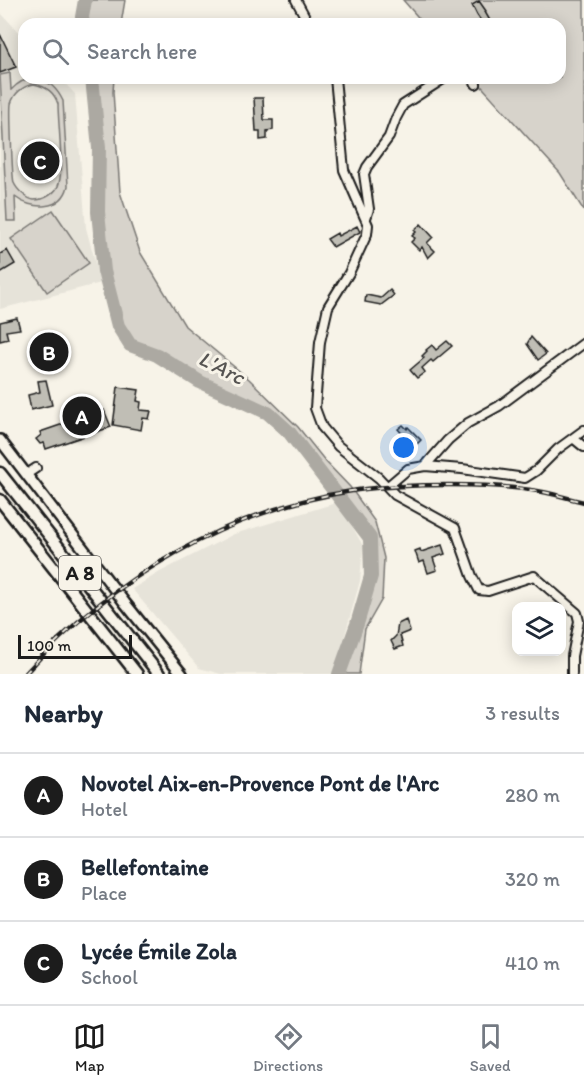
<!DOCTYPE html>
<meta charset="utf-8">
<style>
body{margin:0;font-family:Itim,sans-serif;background:#f2f2f3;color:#1f2937}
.controls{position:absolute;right:18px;bottom:18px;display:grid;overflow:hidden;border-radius:12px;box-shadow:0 3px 15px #0003}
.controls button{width:54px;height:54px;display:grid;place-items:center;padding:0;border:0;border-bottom:2px solid #e0e1e3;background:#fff;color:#1f2937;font:30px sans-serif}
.scale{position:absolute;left:18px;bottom:15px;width:114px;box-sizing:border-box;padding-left:6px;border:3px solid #1c1c1c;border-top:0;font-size:16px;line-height:21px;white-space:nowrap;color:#1c1c1c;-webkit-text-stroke:4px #f7f3e8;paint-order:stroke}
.you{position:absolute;left:404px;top:448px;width:21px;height:21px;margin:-15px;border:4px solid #fff;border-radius:50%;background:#1a73e8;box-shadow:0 0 0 9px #1a73e833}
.badge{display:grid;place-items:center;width:39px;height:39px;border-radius:50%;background:#1c1c1c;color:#fff;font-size:20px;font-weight:700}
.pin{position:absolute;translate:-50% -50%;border:3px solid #fff;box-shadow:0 2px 6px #0006}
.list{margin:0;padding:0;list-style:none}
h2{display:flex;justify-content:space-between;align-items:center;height:78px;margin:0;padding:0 24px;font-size:26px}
h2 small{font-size:20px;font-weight:400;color:#747a83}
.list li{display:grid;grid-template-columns:39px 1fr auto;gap:18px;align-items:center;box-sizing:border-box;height:84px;padding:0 24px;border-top:2px solid #e0e1e3}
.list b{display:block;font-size:22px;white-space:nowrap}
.list p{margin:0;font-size:20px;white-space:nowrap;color:#747a83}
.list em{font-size:20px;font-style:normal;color:#747a83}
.icon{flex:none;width:33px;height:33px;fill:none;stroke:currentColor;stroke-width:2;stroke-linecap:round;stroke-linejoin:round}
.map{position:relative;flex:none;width:584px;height:674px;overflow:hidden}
.search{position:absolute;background:#fff;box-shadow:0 3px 15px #0003;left:18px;right:18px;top:18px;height:66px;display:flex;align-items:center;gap:15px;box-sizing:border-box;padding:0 21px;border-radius:18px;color:#747a83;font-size:22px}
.sheet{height:330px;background:#fff}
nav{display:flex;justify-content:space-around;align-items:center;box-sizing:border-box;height:84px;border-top:2px solid #e0e1e3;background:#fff;font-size:16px;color:#747a83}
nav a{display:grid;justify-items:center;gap:3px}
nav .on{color:#1c1c1c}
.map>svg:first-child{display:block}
.built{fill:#e6e3d9}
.green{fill:#d7d3cb;stroke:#7a7874;stroke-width:1.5;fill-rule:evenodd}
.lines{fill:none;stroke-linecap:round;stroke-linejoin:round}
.river{stroke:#aca9a2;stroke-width:14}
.building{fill:#c0beb5;stroke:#1c1c1c;stroke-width:1.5}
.minor-casing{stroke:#1c1c1c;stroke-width:12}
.major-casing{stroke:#1c1c1c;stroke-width:14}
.highway-casing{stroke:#1c1c1c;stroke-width:15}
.minor{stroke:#f7f3e8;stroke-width:8}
.major{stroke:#f7f3e8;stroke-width:9}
.highway{stroke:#f7f3e8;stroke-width:10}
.rail-casing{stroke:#1c1c1c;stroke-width:4.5}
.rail{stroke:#f7f3e8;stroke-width:2;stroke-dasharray:7;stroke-linecap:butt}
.labels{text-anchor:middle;stroke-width:6;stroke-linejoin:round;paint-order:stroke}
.shield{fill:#f7f3e8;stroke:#5e5c59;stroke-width:1.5}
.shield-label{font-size:20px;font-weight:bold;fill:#1c1c1c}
.water-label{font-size:22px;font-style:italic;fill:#565452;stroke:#f7f3e8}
</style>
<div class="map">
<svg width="584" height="674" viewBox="0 0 584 674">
<rect width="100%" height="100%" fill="#f7f3e8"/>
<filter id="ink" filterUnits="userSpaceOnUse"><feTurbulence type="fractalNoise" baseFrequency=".0167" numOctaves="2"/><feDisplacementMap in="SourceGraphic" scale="12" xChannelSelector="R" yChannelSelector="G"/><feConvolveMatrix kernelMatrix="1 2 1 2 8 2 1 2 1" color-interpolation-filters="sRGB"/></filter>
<g filter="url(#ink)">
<path class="built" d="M 0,12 L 24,38 L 24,78 L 60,78 L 75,94 L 86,228 L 101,283 L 0,309 Z
M 339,502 L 363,546 L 360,581 L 334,674 L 221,674 L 199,668 L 132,589 L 160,572 L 234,534 Z"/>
<path class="green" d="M 85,0 L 125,0 L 121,24 L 83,24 L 82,17 Z
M 403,0 L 584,0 L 584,211 L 560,173 L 474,78 L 560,78 L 560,24 L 424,24 Z
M 10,73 L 11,90 C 30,70 52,78 63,101 L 68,186 C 62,211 31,210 15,197 L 16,221 L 7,221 L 0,75 ZM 34,84 C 47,87 54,92 58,104 C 58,123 64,168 59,183 C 57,193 44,200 34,200 C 27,199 17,190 14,183 C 12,175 10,111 11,104 C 14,93 23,86 34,84 Z
M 92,78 L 114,78 L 113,92 L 120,192 L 140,252 L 185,326 L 249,379 L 298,427 L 326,462 L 350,487 L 375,522 L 384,558 L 382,599 L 365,629 L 359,674 L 339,674 L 357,624 L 371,576 L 370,538 L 289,432 L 268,413 L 200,382 L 157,355 L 130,345 L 118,326 L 104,271 L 98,212 L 99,148 Z
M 53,210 L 89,263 L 47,292 L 11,239 Z"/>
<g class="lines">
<path class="river" d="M 83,24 L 82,17 L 85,0
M 92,78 L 99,148 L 98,212 L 104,271 L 118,326 L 130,345 L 157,355 L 200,382 L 268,413 L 289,432 L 370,538 L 371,576 L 357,624 L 339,674"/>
</g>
<path class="building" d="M 479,1 L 486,11 L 485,12 L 492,24 L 483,24 L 477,15 L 472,5 Z
M 0,34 L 16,67 L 0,73 Z
M 254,98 L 263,98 L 264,120 L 273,120 L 273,130 L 267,131 L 267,139 L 260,140 L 260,131 L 256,131 Z
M 421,224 L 433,237 L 427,243 L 435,251 L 428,258 L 422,247 L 419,250 L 411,242 L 415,238 L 412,236 L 416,232 L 414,230 Z
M 357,226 L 360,232 L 333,247 L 327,239 L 337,233 L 338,236 Z
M 7,250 L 15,264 L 0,273 L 0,254 Z
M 390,290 L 394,295 L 381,305 L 365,302 L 366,295 L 381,298 Z
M 17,318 L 20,329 L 6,331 L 8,339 L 0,341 L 0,322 Z
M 53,336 L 58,365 L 40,368 L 35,340 Z
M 531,337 L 546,354 L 538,360 L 527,344 Z
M 447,341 L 452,346 L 433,362 L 431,360 L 422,368 L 425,372 L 417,378 L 410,370 L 424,358 L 422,356 L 427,351 L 426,350 L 432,345 L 436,350 Z
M 46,380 L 52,405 L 31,410 L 28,395 L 40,392 L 38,381 Z
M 118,387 L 139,390 L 137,401 L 141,402 L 140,410 L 151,411 L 149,419 L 143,418 L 141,430 L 113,425 Z
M 104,410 L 111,427 L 46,449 L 44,443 L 40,444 L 36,439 L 41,435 L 40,432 Z
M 403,425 L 407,429 L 408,427 L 421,440 L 414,447 L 398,429 Z
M 442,545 L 445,554 L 433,558 L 437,570 L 428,573 L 424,561 L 419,563 L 415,551 L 420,549 L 421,552 Z
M 406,620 L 410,631 L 400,635 L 403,646 L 395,649 L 391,641 L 396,636 L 398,624 Z"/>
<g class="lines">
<g class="minor-casing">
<path id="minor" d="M 296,0 L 309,24
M 335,78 L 344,170 L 368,225 L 367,234 L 349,273 L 328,307 L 320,342 L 315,408 L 322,427 L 338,446 L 379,478 L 395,495 L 455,528 L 472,576 L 479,590 L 488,591 L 534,576 L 577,613 L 579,621 L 572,656 L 572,674
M 473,78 L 476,84
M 366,218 L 369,209 L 364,174 L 367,167 L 389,137 L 396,118 L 403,105 L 445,78
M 573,438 L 584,447
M 425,466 L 462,469 L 525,478 L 536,471 L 558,449 L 584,430
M 27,474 L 36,468
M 388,486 L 408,469 L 425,466 L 448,440 L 468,423 L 499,406 L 584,343"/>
</g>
<g class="major-casing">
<path id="major" d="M 0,440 L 125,603 L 182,674"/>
</g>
<g class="highway-casing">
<path id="highway" d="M 0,473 L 159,674
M 0,500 L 137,674"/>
</g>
<use href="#minor" class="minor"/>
<use href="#major" class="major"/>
<use href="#highway" class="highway"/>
<g class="rail-casing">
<path id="rail" d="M 25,674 C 110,579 230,508 358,490 C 388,486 419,485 449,485 C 476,485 504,486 531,490 C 549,492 566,498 584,502"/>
</g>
<use href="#rail" class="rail"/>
</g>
</g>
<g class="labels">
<rect class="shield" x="59" y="556" width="42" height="34" rx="4.5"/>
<g class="shield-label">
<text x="80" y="580">A 8</text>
</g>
<g class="water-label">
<text transform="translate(222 367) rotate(27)" y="8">L'Arc</text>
</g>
</g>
</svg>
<div class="controls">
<button><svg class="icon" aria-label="layers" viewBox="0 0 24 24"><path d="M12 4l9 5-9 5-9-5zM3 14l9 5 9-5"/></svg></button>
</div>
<div class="scale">100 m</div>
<div class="you"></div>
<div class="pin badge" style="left:82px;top:416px">A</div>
<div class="pin badge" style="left:49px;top:352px">B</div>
<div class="pin badge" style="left:40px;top:161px">C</div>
<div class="search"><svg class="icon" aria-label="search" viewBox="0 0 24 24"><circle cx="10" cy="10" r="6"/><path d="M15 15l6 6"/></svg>Search here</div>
</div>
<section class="sheet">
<h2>Nearby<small>3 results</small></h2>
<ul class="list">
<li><span class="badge">A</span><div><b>Novotel Aix-en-Provence Pont de l'Arc</b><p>Hotel</p></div><em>280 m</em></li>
<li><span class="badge">B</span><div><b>Bellefontaine</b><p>Place</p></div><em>320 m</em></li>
<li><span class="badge">C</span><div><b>Lycée Émile Zola</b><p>School</p></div><em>410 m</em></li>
</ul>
</section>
<nav>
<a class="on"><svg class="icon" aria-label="map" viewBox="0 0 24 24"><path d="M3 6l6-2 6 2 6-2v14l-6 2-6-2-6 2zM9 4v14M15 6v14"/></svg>Map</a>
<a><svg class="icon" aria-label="directions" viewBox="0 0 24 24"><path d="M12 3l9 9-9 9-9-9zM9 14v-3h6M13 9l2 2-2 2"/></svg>Directions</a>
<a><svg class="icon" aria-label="saved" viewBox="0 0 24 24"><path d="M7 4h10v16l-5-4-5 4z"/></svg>Saved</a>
</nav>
